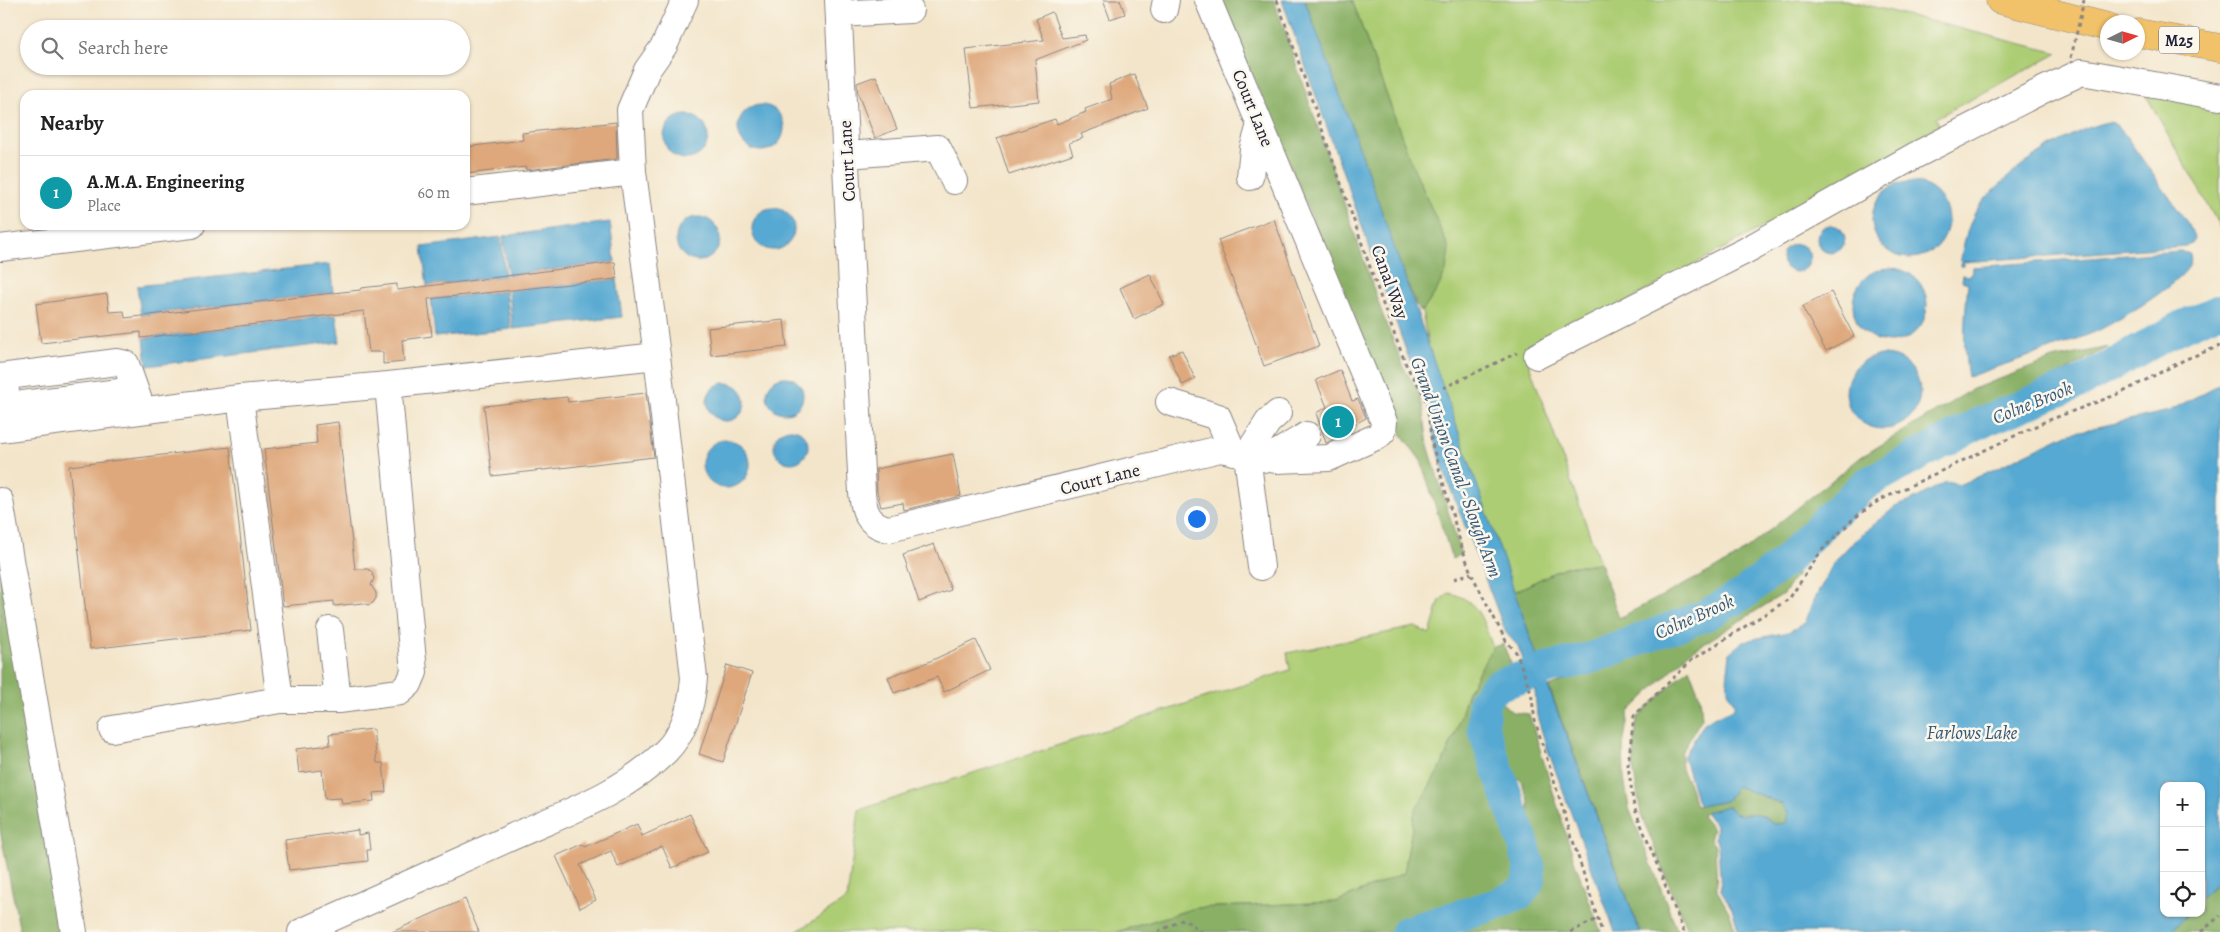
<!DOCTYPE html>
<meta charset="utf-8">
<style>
body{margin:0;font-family:Alegreya,serif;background:#f6f6f6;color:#222}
.controls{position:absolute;right:15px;bottom:15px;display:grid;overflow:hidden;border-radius:10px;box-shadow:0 1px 4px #0004}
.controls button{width:45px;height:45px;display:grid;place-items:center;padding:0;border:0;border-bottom:1px solid #e0e0e0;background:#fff;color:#222;font:25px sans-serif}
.compass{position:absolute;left:2100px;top:15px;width:45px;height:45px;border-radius:50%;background:#fff;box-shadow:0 1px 4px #0004;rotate:85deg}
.you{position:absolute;left:1196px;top:518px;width:18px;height:18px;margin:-12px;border:4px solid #fff;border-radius:50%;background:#1a73e8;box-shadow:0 0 0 8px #1a73e833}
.badge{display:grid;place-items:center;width:32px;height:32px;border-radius:50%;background:#b45309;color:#fff;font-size:16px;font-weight:700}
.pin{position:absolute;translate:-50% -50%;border:2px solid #fff;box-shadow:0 1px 5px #0006}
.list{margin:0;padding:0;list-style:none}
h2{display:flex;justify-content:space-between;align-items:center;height:65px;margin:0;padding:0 20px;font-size:21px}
h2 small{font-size:16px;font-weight:400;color:#767676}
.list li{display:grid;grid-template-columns:32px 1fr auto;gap:15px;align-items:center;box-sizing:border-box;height:75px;padding:0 20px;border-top:1px solid #e0e0e0}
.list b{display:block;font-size:19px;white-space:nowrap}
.list p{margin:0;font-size:16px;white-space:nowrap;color:#767676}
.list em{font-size:16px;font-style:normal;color:#767676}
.icon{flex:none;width:28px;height:28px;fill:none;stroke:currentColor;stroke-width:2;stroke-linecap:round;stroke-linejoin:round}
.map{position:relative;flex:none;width:2220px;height:932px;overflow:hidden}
.search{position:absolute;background:#fff;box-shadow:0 1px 4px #0004;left:20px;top:20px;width:450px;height:55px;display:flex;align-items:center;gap:12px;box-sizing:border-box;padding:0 18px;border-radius:28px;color:#767676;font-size:19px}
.panel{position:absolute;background:#fff;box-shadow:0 1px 4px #0004;left:20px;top:90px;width:450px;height:140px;border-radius:15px}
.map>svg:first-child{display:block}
.green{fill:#adcd75;stroke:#687858}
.forest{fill:#8ab066;stroke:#566950}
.water{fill:#56a9d2;stroke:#3c6686}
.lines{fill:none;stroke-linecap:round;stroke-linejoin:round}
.river{stroke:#56a9d2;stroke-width:32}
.building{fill:#dea87c}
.minor-casing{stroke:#8a8482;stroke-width:28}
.highway-casing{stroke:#8a8482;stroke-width:29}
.path{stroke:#8a8482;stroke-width:3;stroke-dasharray:4 4;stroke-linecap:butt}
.minor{stroke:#fff;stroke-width:26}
.highway{stroke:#f2c26a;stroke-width:28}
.path-bridge{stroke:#8a8482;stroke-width:3;stroke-dasharray:4 4;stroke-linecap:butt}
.labels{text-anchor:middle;stroke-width:5;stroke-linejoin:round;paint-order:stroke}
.shield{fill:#fbf7ec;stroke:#636270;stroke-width:1}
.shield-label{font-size:16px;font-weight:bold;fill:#22223b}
.street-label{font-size:18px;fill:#22223b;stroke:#fbf7ec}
.water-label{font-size:19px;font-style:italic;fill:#375877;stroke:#fbf7ec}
</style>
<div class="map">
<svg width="2220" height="932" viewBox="0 0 2220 932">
<rect width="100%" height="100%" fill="#fbf7ec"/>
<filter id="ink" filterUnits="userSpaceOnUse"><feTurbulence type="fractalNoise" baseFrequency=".02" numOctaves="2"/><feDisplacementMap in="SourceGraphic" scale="10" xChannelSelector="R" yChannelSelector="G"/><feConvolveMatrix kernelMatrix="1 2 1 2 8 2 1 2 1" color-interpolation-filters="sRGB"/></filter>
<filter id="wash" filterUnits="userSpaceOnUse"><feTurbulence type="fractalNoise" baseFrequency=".0096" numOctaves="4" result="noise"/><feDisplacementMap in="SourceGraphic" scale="20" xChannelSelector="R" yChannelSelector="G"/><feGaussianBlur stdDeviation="1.12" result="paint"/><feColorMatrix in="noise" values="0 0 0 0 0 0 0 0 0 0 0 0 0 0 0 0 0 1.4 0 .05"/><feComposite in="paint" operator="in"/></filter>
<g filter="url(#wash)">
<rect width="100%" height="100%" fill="#f3e5ca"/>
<path class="green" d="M 1352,0 L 1846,0 L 2058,53 L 1936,118 L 1941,129 L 1595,319 L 1525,353 L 1600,563 L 1565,567 L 1514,592 L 1429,349 L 1422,312 L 1437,290 L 1449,249 L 1410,160 Z
M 2143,90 L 2220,104 L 2220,227 Z
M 1449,593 C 1480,600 1482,621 1493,647 L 1468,691 L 1457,729 L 1442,765 L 1415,811 L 1404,873 L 1336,902 L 1195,908 L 1117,932 L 796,932 L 847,899 L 859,810 L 1290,670 L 1287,653 L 1415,627 L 1430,634 L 1440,600 Z"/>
<path class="forest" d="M 1221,0 L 1274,0 L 1382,313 L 1405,370 L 1417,389 L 1423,407 L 1428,445 L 1461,554 L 1452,559 L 1421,461 L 1402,435 Z
M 1305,0 L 1352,0 L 1410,159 L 1449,249 L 1446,271 L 1437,290 L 1422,312 L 1416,305 L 1404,275 Z
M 2108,347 L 1978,421 L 1866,481 L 1783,561 L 1740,594 L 1706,613 L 1645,636 L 1538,659 L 1514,592 L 1565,567 L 1600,563 L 1619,618 L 1734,559 L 1861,457 L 1973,389 L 2053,359 Z
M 1792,566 L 1797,574 L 1783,594 L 1689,653 L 1629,712 L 1623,744 L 1624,778 L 1629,808 L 1678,932 L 1640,932 L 1549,687 L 1643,649 L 1703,622 L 1750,596 L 1781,571 Z
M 0,569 L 62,932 L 20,932 L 0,830 Z
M 1503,644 L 1514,671 L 1485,684 L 1477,706 L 1480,738 L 1509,809 L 1526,865 L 1528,879 L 1517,892 L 1397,932 L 1117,932 L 1195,908 L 1336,902 L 1404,873 L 1415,811 L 1442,765 L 1457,729 L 1468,691 L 1493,647 Z
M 1689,668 L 1700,697 L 1702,718 L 1681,753 L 1682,772 L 1688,782 L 1696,806 L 1726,801 L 1737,786 L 1782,804 L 1788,813 L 1786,824 L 1774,824 L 1765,817 L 1756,814 L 1742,815 L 1705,812 L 1702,816 L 1713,829 L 1710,839 L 1715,846 L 1717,890 L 1729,912 L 1736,932 L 1688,932 L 1641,814 L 1633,767 L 1637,718 Z
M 1493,699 L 1499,700 L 1512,712 L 1529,714 L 1575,863 L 1601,932 L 1423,932 L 1489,911 L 1525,896 L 1535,879 L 1533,855 L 1528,835 L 1529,802 L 1521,780 L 1508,773 L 1489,738 L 1487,718 Z
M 2220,879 L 2220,932 L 2170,932 L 2188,913 L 2201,913 L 2201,899 Z"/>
<path class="water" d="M 1282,0 L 1305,0 L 1360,149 L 1538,659 L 1640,932 L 1615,932 L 1546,745 L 1537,716 L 1535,691 L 1518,646 L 1506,633 L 1445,474 L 1433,432 L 1431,407 L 1424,388 L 1409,359 Z
M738 128a23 23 0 1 1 46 0a23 23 0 1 1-46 0Z
M664 137a22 22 0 1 1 44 0a22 22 0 1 1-44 0Z
M 2108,122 L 2113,123 L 2120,128 L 2189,225 L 2194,237 L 2192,244 L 2186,246 L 1963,262 L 1963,266 L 1960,266 C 1961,251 1969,220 1978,208 C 2002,175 2067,130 2108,122 Z
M1872 220a38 38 0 1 1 76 0a38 38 0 1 1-76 0Z
M752 229a21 21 0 1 1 42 0a21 21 0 1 1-42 0Z
M676 239a22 22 0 1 1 44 0a22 22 0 1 1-44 0Z
M 610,222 L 615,262 L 508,275 L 503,236 Z
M1817 239a14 14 0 1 1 28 0a14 14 0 1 1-28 0Z
M 501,237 L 505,276 L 427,286 L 422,247 Z
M1782 258a14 14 0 1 1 28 0a14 14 0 1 1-28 0Z
M 2180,251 L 2190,254 C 2191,258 2191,262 2189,266 C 2177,286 2117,322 2095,332 C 2054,349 2010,362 1968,377 C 1962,345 1965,315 1968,283 L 1962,281 L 1963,275 L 1970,276 L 1973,267 Z
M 330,264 L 333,293 L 141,315 L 137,286 Z
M1853 305a37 37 0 1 1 74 0a37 37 0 1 1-74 0Z
M 617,279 L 622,317 L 513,329 L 509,290 Z
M 506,291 L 511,329 L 435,337 L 431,299 Z
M 336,315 L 340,342 L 147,366 L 144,338 Z
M1846 392a37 37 0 1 1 74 0a37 37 0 1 1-74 0Z
M767 395a18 18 0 1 1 36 0a18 18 0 1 1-36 0Z
M707 402a19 19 0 1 1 38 0a19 19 0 1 1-38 0Z
M 2220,384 L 2220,879 L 2201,899 L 2201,786 L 2164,786 L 2164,913 L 2188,913 L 2170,932 L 1739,932 L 1732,909 L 1721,890 L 1718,845 L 1715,838 L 1716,826 L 1705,812 L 1728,806 C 1739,820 1743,812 1757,814 C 1764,815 1769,820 1774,824 L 1786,823 L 1788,813 L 1782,804 L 1737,786 L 1726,801 L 1700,806 C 1692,791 1690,774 1683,757 L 1705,722 L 1733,709 L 1735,704 C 1722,688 1729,671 1730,652 L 1744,641 L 1788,632 L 1805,623 L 1812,604 L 1834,562 L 1852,543 L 1895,507 L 1911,501 L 1946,482 L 1961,485 L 2067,434 L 2169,411 Z
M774 446a17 17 0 1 1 34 0a17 17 0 1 1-34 0Z
M702 464a24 24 0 1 1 48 0a24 24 0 1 1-48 0Z"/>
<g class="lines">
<path class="river" d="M 1406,932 L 1497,904 L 1520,894 L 1530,880 L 1529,864 L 1523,842 L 1483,728 L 1484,701 L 1490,692 L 1499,685 L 1552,667 L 1585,660 L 1706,615 L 1742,595 L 1786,561 L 1829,517 L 1867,483 L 1977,424 L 2081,382 L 2183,326 L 2220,310"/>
</g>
<g id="blocks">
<path class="building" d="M 1103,0 L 1120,0 L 1125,14 L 1110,19 Z
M 1052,12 L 1062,38 L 1085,35 L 1086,40 L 1035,60 L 1039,101 L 973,108 L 966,49 L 1044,40 L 1036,19 Z
M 1134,74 L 1148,108 L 1081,134 L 1083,138 L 1069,143 L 1073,154 L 1009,175 L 997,138 L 1055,119 L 1057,124 L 1086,112 L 1085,109 L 1112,99 L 1109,84 Z
M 876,76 L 897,129 L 875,138 L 858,94 L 857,83 Z
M 616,122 L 617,159 L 526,170 L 526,167 L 465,174 L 465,147 L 523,140 L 522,133 Z
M 1274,219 L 1319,346 L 1264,366 L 1218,240 Z
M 615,262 L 617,279 L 428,299 L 432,336 L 402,340 L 404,362 L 383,364 L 383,352 L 369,352 L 364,311 L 141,338 L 141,332 L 41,343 L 36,304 L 107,294 L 109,312 L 124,311 L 125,318 L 333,293 L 360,290 L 361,288 L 397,284 L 397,290 Z
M 1150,274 L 1164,304 L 1134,319 L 1120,288 Z
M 1831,292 L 1854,336 L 1826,351 L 1802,307 Z
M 784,320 L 787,347 L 711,355 L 708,328 Z
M 1182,350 L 1195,379 L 1182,385 L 1169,355 Z
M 1340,370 L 1352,401 L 1358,399 L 1366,418 L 1349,427 L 1350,432 L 1326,443 L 1316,413 L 1327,407 L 1316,380 Z
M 646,393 L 654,457 L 492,476 L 484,406 L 567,397 L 568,402 Z
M 338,422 L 355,569 L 368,569 L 372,572 L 374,579 L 371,585 L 376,593 L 376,598 L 373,603 L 368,605 L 363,603 L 334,606 L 334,601 L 283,606 L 264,449 L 317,443 L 315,425 Z
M 230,447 L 251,630 L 90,649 L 69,466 Z
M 953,454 L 961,496 L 904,510 L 903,503 L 881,507 L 877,492 L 876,469 Z
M 934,544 L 951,590 L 919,602 L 903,555 Z
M 976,640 L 990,670 L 944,692 L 937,677 L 894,693 L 888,677 L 928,662 Z
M 727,665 L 752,673 L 723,762 L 699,754 Z
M 373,729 L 377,763 L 383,763 L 386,792 L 373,793 L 374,801 L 342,804 L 341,798 L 325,799 L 322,770 L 299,773 L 296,749 L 330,745 L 329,734 Z
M 690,814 L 708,852 L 672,868 L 662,846 L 618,867 L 611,851 L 580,865 L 596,900 L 580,908 L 556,856 L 583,844 L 585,847 L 637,824 L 642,836 Z
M 358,830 L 358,835 L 368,833 L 370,850 L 367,850 L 368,861 L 289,870 L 285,840 Z
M 465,899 L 479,932 L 392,932 Z"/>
</g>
</g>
<g filter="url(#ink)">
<use href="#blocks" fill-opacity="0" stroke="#8a8482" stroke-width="1"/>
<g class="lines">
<g class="minor-casing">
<path id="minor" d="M 838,0 L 862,493 C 864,512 868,525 889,529 L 1220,449 L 1276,460 L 1329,458 L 1378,436 L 1383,431 L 1384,422 L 1208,0
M 1164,10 L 1166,0
M 839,14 L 910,10
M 847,155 L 938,148 L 954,181
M 633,172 L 630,110 L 647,70 L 664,46 L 685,0
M 1250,177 L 1253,149 L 1260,125
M 0,248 L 192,225
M 1537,356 L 1745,251 L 1916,155 L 2043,90 L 2082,72 L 2220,97
M 0,377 L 117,362 L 126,364 L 142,409
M 5,377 L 7,406 L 135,390
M 240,398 L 280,700
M 1169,402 L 1218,417 L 1233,452
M 0,429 L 240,398 L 388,385 L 657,356
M 1267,459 L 1307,435
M 0,501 L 74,932
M 1261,567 L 1247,455 L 1268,422 L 1278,413
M 330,630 L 338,700
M 112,729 L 280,700 L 338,700 L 400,692 L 409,684 L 414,672 L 388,385
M 301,932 C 371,900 442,869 512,837 C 565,813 624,793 666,751 C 685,732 692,704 694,678 L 657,356 L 633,172 L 465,192"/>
</g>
<g class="highway-casing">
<path id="highway" d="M 2000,0 L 2108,27
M 2138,33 L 2220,48"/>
</g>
<path class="path" d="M 1277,0 L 1385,310 L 1407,367 L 1421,389 L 1427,404 L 1432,444 L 1461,545 L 1471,573 L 1506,641 L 1516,652 L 1531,692 L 1535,721 L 1602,932
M 1443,388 L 1517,353
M 1454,579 L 1471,573
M 1158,932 L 1184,919 L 1202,932
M 1570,932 L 1597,919
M 1684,932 L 1634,807 L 1628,765 L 1634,716 L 1693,659 L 1789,599 L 1822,550 L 1853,519 L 1878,501 L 2044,422 L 2121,393 L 2186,359 L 2220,346
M 2201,932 L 2220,916"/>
<use href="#minor" class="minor"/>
<use href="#highway" class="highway"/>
<path class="path-bridge" d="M 2071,58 L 2084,0"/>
</g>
</g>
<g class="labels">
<rect class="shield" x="2159" y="26.5" width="40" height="27" rx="4"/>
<g class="shield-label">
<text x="2179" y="46">M25</text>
</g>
<g class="street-label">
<text transform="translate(1253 108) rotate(68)" y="6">Court Lane</text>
<text transform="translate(847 161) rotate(-93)" y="6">Court Lane</text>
<text transform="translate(1390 282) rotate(70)" y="6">Canal Way</text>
<text transform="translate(1100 479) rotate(-14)" y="6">Court Lane</text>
</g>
<g class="water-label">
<text transform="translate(2032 402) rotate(-22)" y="7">Colne Brook</text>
<text transform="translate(1457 467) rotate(70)" y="7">Grand Union Canal - Slough Arm</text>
<text transform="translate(1694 616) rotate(-24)" y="7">Colne Brook</text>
<text x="1972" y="739">Farlows Lake</text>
</g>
</g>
</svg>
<div class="controls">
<button>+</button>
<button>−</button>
<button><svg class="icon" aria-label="locate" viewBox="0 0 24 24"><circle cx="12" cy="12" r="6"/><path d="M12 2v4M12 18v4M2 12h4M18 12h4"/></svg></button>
</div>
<svg class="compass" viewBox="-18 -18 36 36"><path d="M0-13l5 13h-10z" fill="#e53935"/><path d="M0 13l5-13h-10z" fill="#767676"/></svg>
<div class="you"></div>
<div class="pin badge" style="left:1338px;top:422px;background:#0f9aa8">1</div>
<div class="search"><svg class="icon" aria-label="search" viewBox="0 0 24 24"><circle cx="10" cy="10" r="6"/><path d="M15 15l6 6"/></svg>Search here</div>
<section class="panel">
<h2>Nearby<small></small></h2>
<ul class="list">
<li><span class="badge" style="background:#0f9aa8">1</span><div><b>A.M.A. Engineering</b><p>Place</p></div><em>60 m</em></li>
</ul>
</section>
</div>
